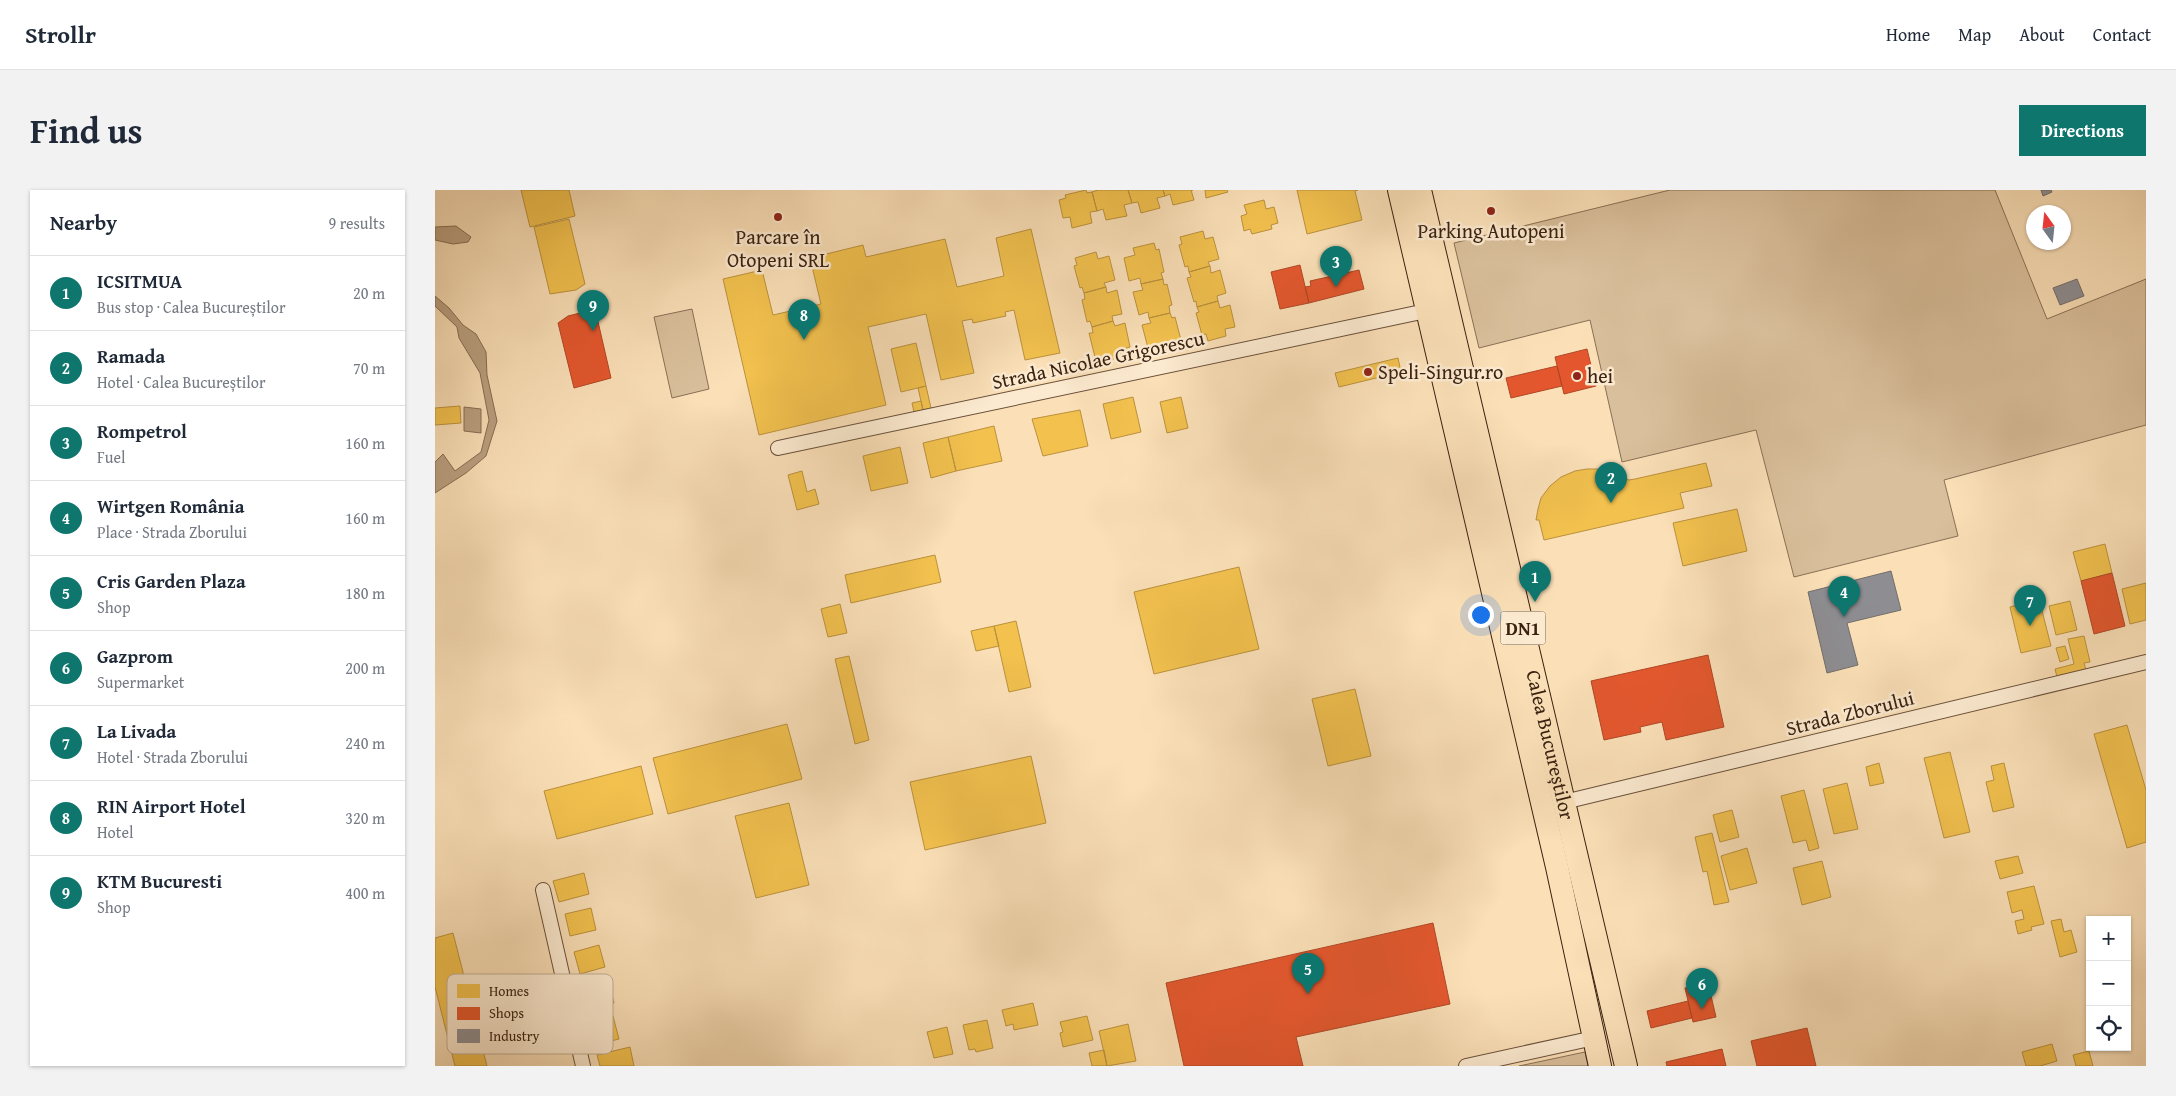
<!DOCTYPE html>
<meta charset="utf-8">
<style>
body{margin:0;font-family:"Gentium Book Plus",serif;background:#f2f2f3;color:#1f2937}
.controls{position:absolute;right:15px;bottom:15px;display:grid;overflow:hidden;border-radius:0px;box-shadow:0 1px 4px #0004}
.controls button{width:45px;height:45px;display:grid;place-items:center;padding:0;border:0;border-bottom:1px solid #e0e1e3;background:#fff;color:#1f2937;font:25px sans-serif}
.compass{position:absolute;left:1591px;top:15px;width:45px;height:45px;border-radius:50%;background:#fff;box-shadow:0 1px 4px #0004;rotate:345deg}
.you{position:absolute;left:1045px;top:424px;width:18px;height:18px;margin:-12px;border:4px solid #fff;border-radius:50%;background:#1a73e8;box-shadow:0 0 0 8px #1a73e833}
.badge{display:grid;place-items:center;width:32px;height:32px;border-radius:50%;background:#0f766e;color:#fff;font-size:16px;font-weight:700}
.pin{position:absolute;translate:-50% -41px;filter:drop-shadow(0 1px 2px #0008)}
.pin::after{content:'';position:absolute;top:26px;width:18px;height:15px;background:inherit;clip-path:polygon(0 0,100% 0,50% 100%)}
.list{margin:0;padding:0;list-style:none}
h2{display:flex;justify-content:space-between;align-items:center;height:65px;margin:0;padding:0 20px;font-size:21px}
h2 small{font-size:16px;font-weight:400;color:#747a83}
.list li{display:grid;grid-template-columns:32px 1fr auto;gap:15px;align-items:center;box-sizing:border-box;height:75px;padding:0 20px;border-top:1px solid #e0e1e3}
.list b{display:block;font-size:19px;white-space:nowrap}
.list p{margin:0;font-size:16px;white-space:nowrap;color:#747a83}
.list em{font-size:16px;font-style:normal;color:#747a83}
.icon{flex:none;width:28px;height:28px;fill:none;stroke:currentColor;stroke-width:2;stroke-linecap:round;stroke-linejoin:round}
.map{position:relative;flex:none;width:1711px;height:876px;overflow:hidden;border-radius:0px}
header{display:flex;align-items:center;gap:30px;box-sizing:border-box;height:70px;padding:0 25px;background:#fff;border-bottom:1px solid #e0e1e3}
header strong{font-size:24px}
nav{display:flex;gap:28px;margin-inline-start:auto;font-size:18px}
.intro{display:flex;align-items:center;justify-content:space-between;box-sizing:border-box;height:120px;padding:0 30px}
h1{margin:0;font-size:35px}
.button{padding:12px 22px;border-radius:0px;background:#0f766e;color:#fff;font-size:18px;font-weight:700}
main{display:flex;gap:30px;padding:0 30px}
aside{flex:1;background:#fff;border-radius:0px;box-shadow:0 1px 4px #0004}
.map>svg:first-child{display:block}
.green{fill:#d9bf9b;stroke:#8a7056}
.water{fill:#b99f7f;stroke:#866d53}
.homes{fill:#f2c14e;stroke:#bb913c}
.shops{fill:#e4572e;stroke:#b14725}
.industry{fill:#8d8d92;stroke:#746d6b}
.lines{fill:none;stroke-linecap:round;stroke-linejoin:round}
.minor-casing{stroke:#6a513a;stroke-width:16}
.trunk-casing{stroke:#3a2211;stroke-width:24}
.minor{stroke:#fcead0;stroke-width:14}
.trunk{stroke:#fadfb7;stroke-width:22}
.poi-dot{fill:#8f2418;stroke:#fcead0;stroke-width:2}
.labels{text-anchor:middle;stroke-width:5;stroke-linejoin:round;paint-order:stroke}
.shield{fill:#fcead0;stroke:#745e4a;stroke-width:1}
.shield-label{font-size:19px;font-weight:bold;fill:#3a2211}
.poi-label{font-size:20px;fill:#3a2211;stroke:#fcead0}
.street-label{font-size:20px;fill:#3a2211;stroke:#fcead0}
.key{fill:#fcead0;stroke:#c2ae97;stroke-width:1}
.key-label{font-size:14px;fill:#3a2211}
</style>
<header>
<strong>Strollr</strong>
<nav><a>Home</a><a>Map</a><a>About</a><a>Contact</a></nav>
</header>
<div class="intro"><h1>Find us</h1><a class="button">Directions</a></div>
<main>
<aside>
<h2>Nearby<small>9 results</small></h2>
<ul class="list">
<li><span class="badge">1</span><div><b>ICSITMUA</b><p>Bus stop · Calea Bucureștilor</p></div><em>20 m</em></li>
<li><span class="badge">2</span><div><b>Ramada</b><p>Hotel · Calea Bucureștilor</p></div><em>70 m</em></li>
<li><span class="badge">3</span><div><b>Rompetrol</b><p>Fuel</p></div><em>160 m</em></li>
<li><span class="badge">4</span><div><b>Wirtgen România</b><p>Place · Strada Zborului</p></div><em>160 m</em></li>
<li><span class="badge">5</span><div><b>Cris Garden Plaza</b><p>Shop</p></div><em>180 m</em></li>
<li><span class="badge">6</span><div><b>Gazprom</b><p>Supermarket</p></div><em>200 m</em></li>
<li><span class="badge">7</span><div><b>La Livada</b><p>Hotel · Strada Zborului</p></div><em>240 m</em></li>
<li><span class="badge">8</span><div><b>RIN Airport Hotel</b><p>Hotel</p></div><em>320 m</em></li>
<li><span class="badge">9</span><div><b>KTM Bucuresti</b><p>Shop</p></div><em>400 m</em></li>
</ul>
</aside>
<div class="map">
<svg width="1711" height="876" viewBox="0 0 1711 876">
<rect width="100%" height="100%" fill="#fadfb7"/>
<filter id="stains"><feTurbulence type="fractalNoise" baseFrequency=".004" numOctaves="4"/><feColorMatrix values="0 0 0 0 .2 0 0 0 0 .09 0 0 0 0 .02 0 0 0 .5 -.17"/></filter>
<radialGradient id="worn" r=".72"><stop offset=".6" stop-color="#630" stop-opacity="0"/><stop offset="1" stop-color="#630" stop-opacity=".3"/></radialGradient>
<path class="green" d="M 1235,0 L 1560,0 L 1612,129 L 1711,89 L 1711,235 L 1509,290 L 1523,346 L 1359,387 L 1321,240 L 1187,272 L 1155,130 L 1044,158 L 1019,53 Z
M 257,119 L 274,199 L 237,208 L 219,127 Z
M 1150,862 L 1153,876 L 1084,876 Z"/>
<path class="water" d="M 21,36 L 36,47 L 33,52 L 18,54 L 0,50 L 0,37 Z
M 0,106 L 14,118 L 28,135 L 41,144 L 51,162 L 52,185 L 62,231 L 51,266 L 31,283 L 0,303 L 0,272 L 8,264 L 20,281 L 46,262 L 54,230 L 45,183 L 24,148 L 22,137 L 0,116 Z
M 29,217 L 46,219 L 46,243 L 29,241 Z"/>
<path class="homes" d="M 86,0 L 134,0 L 140,26 L 95,37 Z
M 651,0 L 652,3 L 657,2 L 662,21 L 655,22 L 657,33 L 637,38 L 635,27 L 628,28 L 624,10 L 631,8 L 630,5 Z
M 693,0 L 728,0 L 730,6 L 722,8 L 725,18 L 706,23 L 703,12 L 697,13 Z
M 693,0 L 697,13 L 689,15 L 692,26 L 671,30 L 668,19 L 662,21 L 657,2 L 663,0 Z
M 728,0 L 758,0 L 756,0 L 759,10 L 738,15 L 735,4 L 730,6 Z
M 770,0 L 792,0 L 793,2 L 771,8 Z
M 862,0 L 923,0 L 920,1 L 927,30 L 872,44 Z
M 829,10 L 831,19 L 839,17 L 843,33 L 836,35 L 837,39 L 817,44 L 815,39 L 809,41 L 806,26 L 812,24 L 809,15 Z
M 134,29 L 150,94 L 141,100 L 115,104 L 99,37 Z
M 596,39 L 625,163 L 590,170 L 579,120 L 570,122 L 571,126 L 538,133 L 537,129 L 527,131 L 539,183 L 506,190 L 491,124 L 433,137 L 451,215 L 324,245 L 288,89 L 327,80 L 338,125 L 386,114 L 375,68 L 428,55 L 431,67 L 510,49 L 522,97 L 569,86 L 561,48 Z
M 768,41 L 770,49 L 778,47 L 784,69 L 773,72 L 775,76 L 754,82 L 753,76 L 750,77 L 744,55 L 747,54 L 745,47 Z
M 719,53 L 721,60 L 724,59 L 729,82 L 726,83 L 728,89 L 706,94 L 705,88 L 694,91 L 689,68 L 700,65 L 698,58 Z
M 661,62 L 663,69 L 674,66 L 680,90 L 669,93 L 671,97 L 649,103 L 647,97 L 645,98 L 639,76 L 642,75 L 640,68 Z
M 775,76 L 776,83 L 785,80 L 791,103 L 782,106 L 783,111 L 762,117 L 761,111 L 759,112 L 752,88 L 756,87 L 754,82 Z
M 728,89 L 729,95 L 732,94 L 737,115 L 734,116 L 735,123 L 714,128 L 713,122 L 704,125 L 698,102 L 708,100 L 706,94 Z
M 671,97 L 672,103 L 682,100 L 687,124 L 677,126 L 678,131 L 657,137 L 655,131 L 652,132 L 647,110 L 650,109 L 649,103 Z
M 783,111 L 785,118 L 795,115 L 800,137 L 790,139 L 791,146 L 773,151 L 771,144 L 767,145 L 761,123 L 764,122 L 762,117 Z
M 735,123 L 737,128 L 740,127 L 746,150 L 742,151 L 744,158 L 722,163 L 721,156 L 713,158 L 707,135 L 716,133 L 714,128 Z
M 678,131 L 680,136 L 690,133 L 695,157 L 685,160 L 687,167 L 665,172 L 664,166 L 660,167 L 654,143 L 658,143 L 657,137 Z
M 481,153 L 491,196 L 466,202 L 456,159 Z
M 963,168 L 966,182 L 904,197 L 900,183 Z
M 491,196 L 496,218 L 488,220 L 483,198 Z
M 698,207 L 706,242 L 676,249 L 668,214 Z
M 746,207 L 753,238 L 732,243 L 725,212 Z
M 486,211 L 488,220 L 479,222 L 477,213 Z
M 25,216 L 26,233 L 0,235 L 0,218 Z
M 645,220 L 653,256 L 608,266 L 597,229 Z
M 559,236 L 567,271 L 521,281 L 513,247 Z
M 513,247 L 521,281 L 496,288 L 488,253 Z
M 465,257 L 473,293 L 436,301 L 428,266 Z
M 1271,273 L 1277,296 L 1245,303 L 1249,318 L 1109,350 L 1104,330 L 1101,330 L 1103,319 L 1106,308 L 1115,296 L 1126,287 L 1140,281 L 1152,279 L 1162,279 L 1194,290 L 1200,289 Z
M 367,281 L 372,302 L 380,299 L 384,314 L 362,320 L 353,285 Z
M 1302,319 L 1312,361 L 1248,376 L 1238,333 Z
M 1670,354 L 1677,383 L 1646,391 L 1638,362 Z
M 500,365 L 506,392 L 416,413 L 410,385 Z
M 804,377 L 824,459 L 719,484 L 699,402 Z
M 1711,393 L 1711,430 L 1695,434 L 1687,399 Z
M 1604,409 L 1616,456 L 1586,463 L 1575,417 Z
M 1635,411 L 1642,440 L 1621,445 L 1614,416 Z
M 405,414 L 412,443 L 393,447 L 386,419 Z
M 581,431 L 596,497 L 574,502 L 559,436 Z
M 559,436 L 564,456 L 541,461 L 536,441 Z
M 1649,446 L 1655,472 L 1649,473 L 1651,480 L 1622,487 L 1620,479 L 1639,474 L 1633,449 Z
M 1630,456 L 1634,469 L 1625,472 L 1621,458 Z
M 414,466 L 434,550 L 420,554 L 400,469 Z
M 920,499 L 936,566 L 893,576 L 877,509 Z
M 352,534 L 367,589 L 233,624 L 218,568 Z
M 1692,535 L 1711,600 L 1711,652 L 1692,658 L 1659,544 Z
M 1515,562 L 1535,642 L 1509,648 L 1489,568 Z
M 596,566 L 611,633 L 490,660 L 475,592 Z
M 1444,573 L 1449,593 L 1435,596 L 1431,577 Z
M 1569,573 L 1579,617 L 1558,622 L 1551,592 L 1559,590 L 1556,576 Z
M 206,576 L 218,624 L 122,649 L 109,601 Z
M 1412,593 L 1423,639 L 1399,644 L 1388,599 Z
M 1369,600 L 1384,658 L 1374,661 L 1371,650 L 1358,653 L 1346,606 Z
M 354,613 L 374,695 L 321,708 L 300,626 Z
M 1297,620 L 1304,647 L 1285,652 L 1278,625 Z
M 1277,643 L 1294,712 L 1279,715 L 1272,681 L 1268,682 L 1260,647 Z
M 1312,658 L 1322,693 L 1295,700 L 1286,666 Z
M 1583,666 L 1588,683 L 1565,689 L 1560,671 Z
M 1387,671 L 1396,707 L 1367,715 L 1358,678 Z
M 149,683 L 154,704 L 124,712 L 118,691 Z
M 1599,696 L 1609,734 L 1596,737 L 1597,740 L 1583,744 L 1580,731 L 1589,729 L 1587,720 L 1577,723 L 1572,702 Z
M 156,718 L 161,740 L 135,746 L 130,724 Z
M 1626,729 L 1629,742 L 1636,740 L 1642,762 L 1625,767 L 1616,731 Z
M 18,743 L 52,876 L 20,876 L 0,797 L 0,748 Z
M 164,755 L 170,777 L 145,784 L 139,762 Z
M 173,791 L 179,813 L 153,820 L 147,798 Z
M 598,813 L 603,835 L 579,840 L 578,834 L 571,836 L 567,820 Z
M 178,826 L 184,849 L 157,856 L 152,833 Z
M 652,826 L 658,850 L 628,857 L 625,843 L 628,842 L 625,832 Z
M 552,830 L 558,858 L 541,862 L 540,859 L 534,860 L 528,835 Z
M 693,834 L 701,871 L 672,876 L 664,841 Z
M 512,837 L 518,864 L 499,868 L 492,842 Z
M 1617,854 L 1622,871 L 1605,876 L 1591,876 L 1587,862 Z
M 195,857 L 199,876 L 165,876 L 162,865 Z
M 669,860 L 672,876 L 657,876 L 654,863 Z
M 1654,861 L 1658,876 L 1641,876 L 1638,865 Z"/>
<path class="shops" d="M 865,75 L 874,113 L 845,119 L 836,82 Z
M 924,80 L 929,99 L 874,113 L 870,97 L 876,96 L 875,91 Z
M 149,122 L 161,123 L 176,188 L 139,198 L 123,133 L 133,126 Z
M 1152,159 L 1161,196 L 1129,204 L 1120,167 Z
M 1122,176 L 1127,196 L 1076,208 L 1071,188 Z
M 1677,383 L 1690,436 L 1659,444 L 1646,391 Z
M 1273,465 L 1289,537 L 1231,550 L 1227,532 L 1205,537 L 1206,542 L 1169,550 L 1156,491 Z
M 998,733 L 1015,814 L 861,847 L 868,876 L 749,876 L 731,793 Z
M 1273,793 L 1281,827 L 1258,832 L 1250,798 Z
M 1253,811 L 1257,828 L 1216,838 L 1212,821 Z
M 1372,838 L 1381,876 L 1322,876 L 1316,851 Z
M 1287,859 L 1291,876 L 1232,876 L 1231,872 Z"/>
<path class="industry" d="M 1606,0 L 1616,0 L 1617,2 L 1608,6 Z
M 1642,89 L 1649,106 L 1625,115 L 1618,98 Z
M 1456,381 L 1466,420 L 1412,433 L 1423,475 L 1392,483 L 1373,402 Z"/>
<g class="lines">
<g class="minor-casing">
<path id="minor" d="M 343,258 L 991,121
M 1129,612 L 1711,472
M 108,700 L 148,876
M 1031,876 L 1159,848"/>
</g>
<g class="trunk-casing">
<g id="trunk">
<path d="M 964,0 L 1122,677 L 1165,876"/>
<path id="s1" d="M 985,0 L 1191,876"/>
</g>
</g>
<use href="#minor" class="minor"/>
<use href="#trunk" class="trunk"/>
</g>
<g class="poi-dot">
<circle cx="1056" cy="21" r="5"/>
<circle cx="343" cy="27" r="5"/>
<circle cx="933" cy="182" r="5"/>
<circle cx="1142" cy="186" r="5"/>
</g>
<g class="labels">
<rect class="shield" x="1065.5" y="421.5" width="45" height="33" rx="4"/>
<g class="shield-label">
<text x="1088" y="445">DN1</text>
</g>
<g class="poi-label">
<text x="1056" y="48">Parking Autopeni</text>
<text x="343" y="54">Parcare în<tspan x="343" dy="23">Otopeni SRL</tspan></text>
<text x="943" y="189" text-anchor="start">Speli-Singur.ro</text>
<text x="1152" y="193" text-anchor="start">hei</text>
</g>
<g class="street-label">
<text transform="translate(663 170) rotate(-12)" y="7">Strada Nicolae Grigorescu</text>
<text transform="translate(1415 523) rotate(-14)" y="7">Strada Zborului</text>
<text dy="7" stroke="none"><textPath href="#s1" startOffset="570">Calea Bucureștilor</textPath></text>
</g>
</g>
<rect x="12" y="784" width="166" height="80" rx="8" class="key"/>
<rect x="22" y="794" width="23" height="14" fill="#f2c14e"/>
<rect x="22" y="817" width="23" height="13" fill="#e4572e"/>
<rect x="22" y="839" width="23" height="14" fill="#8d8d92"/>
<g class="key-label">
<text x="54" y="806">Homes</text>
<text x="54" y="828">Shops</text>
<text x="54" y="851">Industry</text>
</g>
<rect width="100%" height="100%" filter="url(#stains)"/>
<rect width="100%" height="100%" fill="url(#worn)"/>
</svg>
<div class="controls">
<button>+</button>
<button>−</button>
<button><svg class="icon" aria-label="locate" viewBox="0 0 24 24"><circle cx="12" cy="12" r="6"/><path d="M12 2v4M12 18v4M2 12h4M18 12h4"/></svg></button>
</div>
<svg class="compass" viewBox="-18 -18 36 36"><path d="M0-13l5 13h-10z" fill="#e53935"/><path d="M0 13l5-13h-10z" fill="#747a83"/></svg>
<div class="you"></div>
<div class="pin badge" style="left:1100px;top:412px">1</div>
<div class="pin badge" style="left:1176px;top:313px">2</div>
<div class="pin badge" style="left:901px;top:97px">3</div>
<div class="pin badge" style="left:1409px;top:427px">4</div>
<div class="pin badge" style="left:873px;top:804px">5</div>
<div class="pin badge" style="left:1267px;top:819px">6</div>
<div class="pin badge" style="left:1595px;top:436px">7</div>
<div class="pin badge" style="left:369px;top:150px">8</div>
<div class="pin badge" style="left:158px;top:141px">9</div>
</div>
</main>
